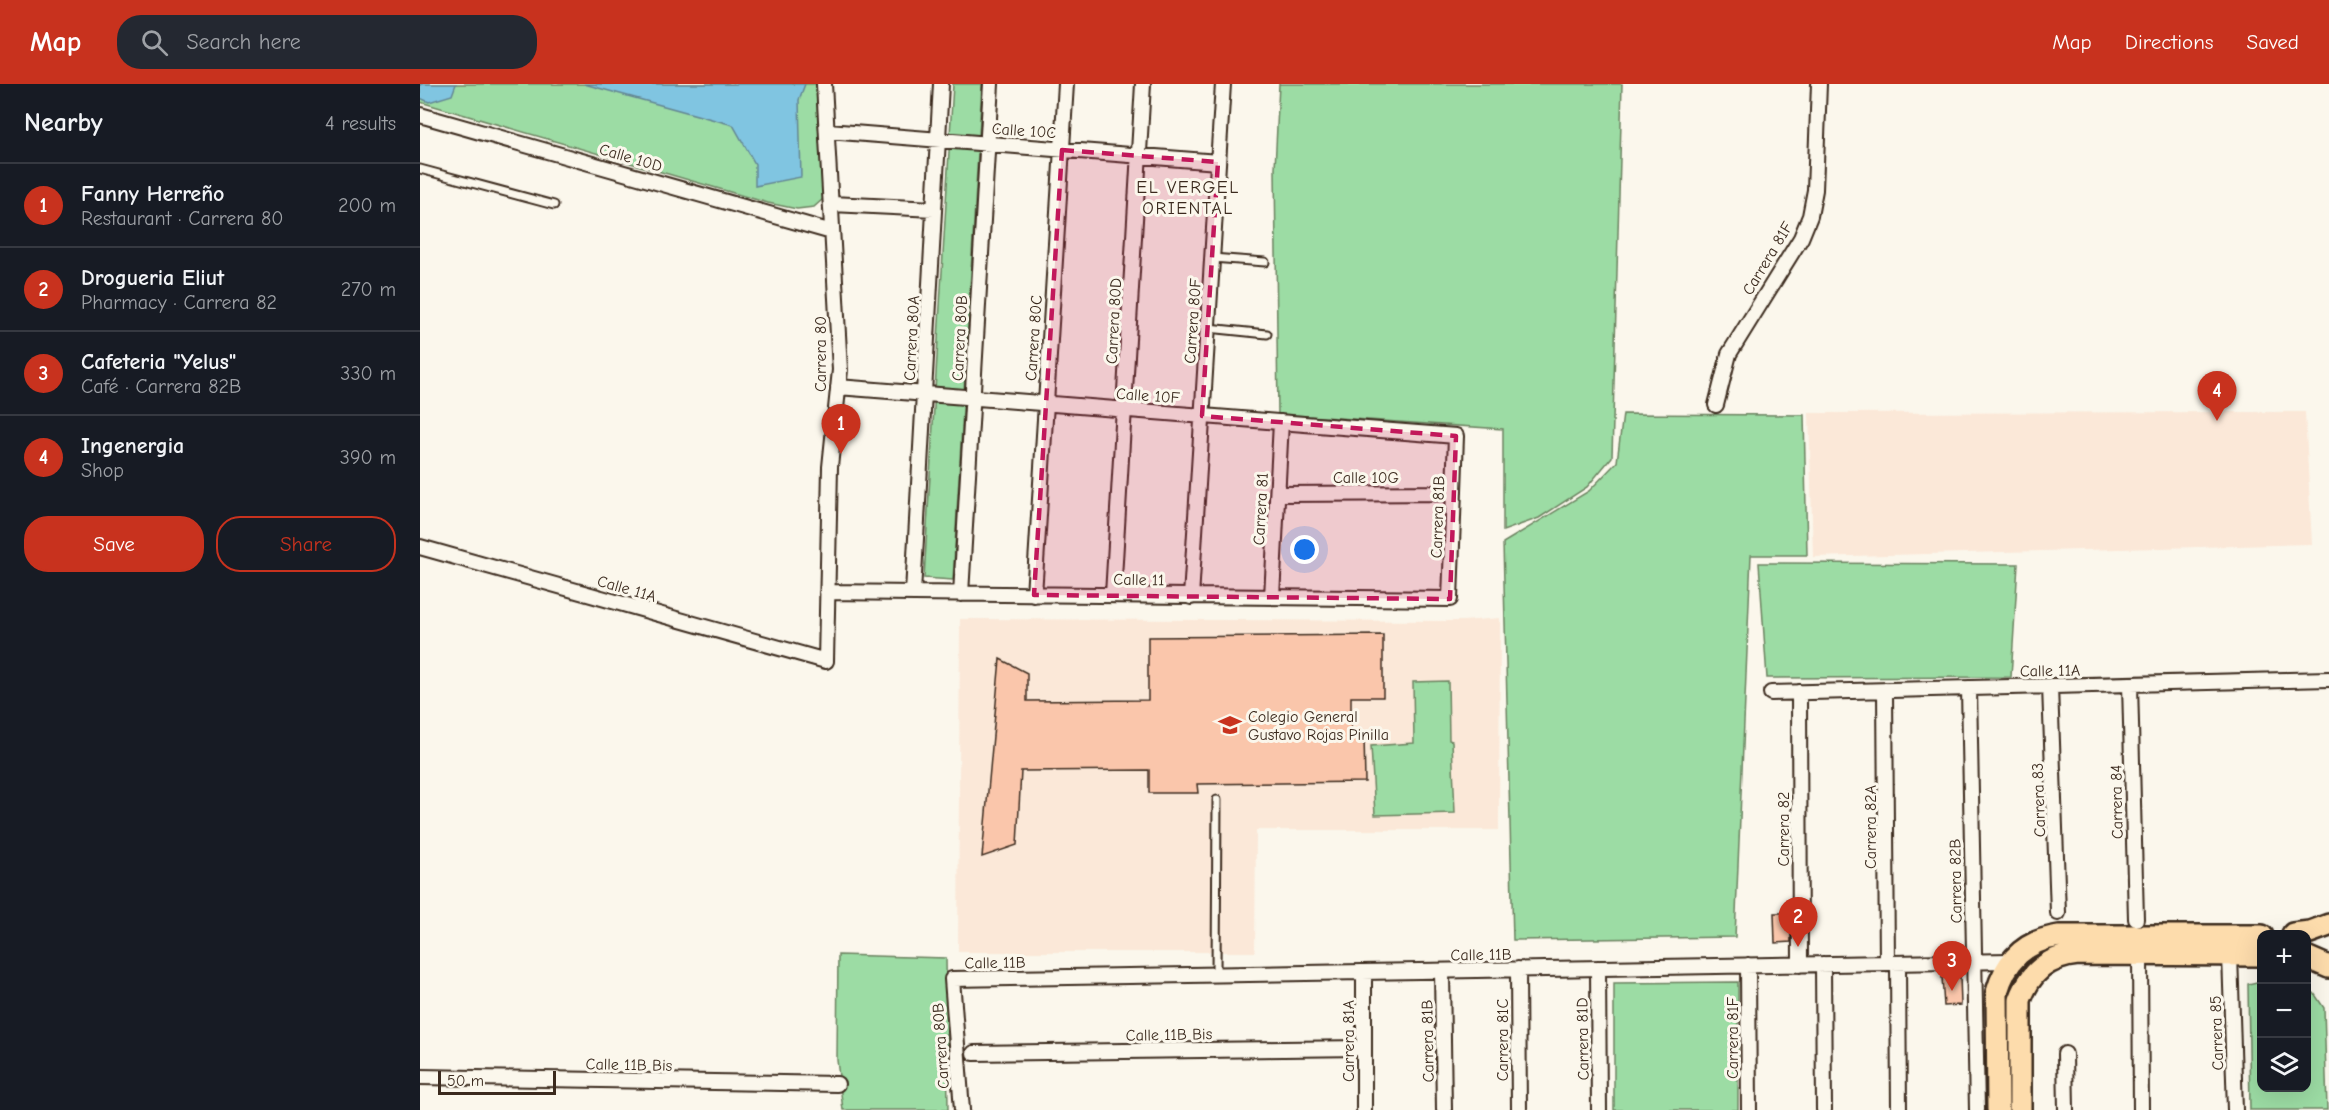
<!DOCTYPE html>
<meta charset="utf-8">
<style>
body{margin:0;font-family:"Comic Neue",sans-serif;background:#242831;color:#f1f3f6}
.controls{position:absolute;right:18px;bottom:18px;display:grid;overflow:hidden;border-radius:12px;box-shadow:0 6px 24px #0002}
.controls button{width:54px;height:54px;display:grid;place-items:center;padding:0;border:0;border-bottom:2px solid #363941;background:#171b24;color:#f1f3f6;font:30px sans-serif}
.scale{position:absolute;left:18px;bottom:15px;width:118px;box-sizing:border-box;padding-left:6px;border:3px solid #3b2a1e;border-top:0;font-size:16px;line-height:21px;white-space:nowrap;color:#3b2a1e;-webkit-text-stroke:4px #fbf7ec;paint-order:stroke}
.you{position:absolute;left:885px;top:466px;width:21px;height:21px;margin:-15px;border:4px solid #fff;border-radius:50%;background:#1a73e8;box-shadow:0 0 0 9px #1a73e833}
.badge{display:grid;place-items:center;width:39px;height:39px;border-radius:50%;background:#c8321e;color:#fff;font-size:20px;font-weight:700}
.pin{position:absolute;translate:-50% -50px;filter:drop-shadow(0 2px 3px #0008)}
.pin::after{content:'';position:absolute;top:32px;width:21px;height:18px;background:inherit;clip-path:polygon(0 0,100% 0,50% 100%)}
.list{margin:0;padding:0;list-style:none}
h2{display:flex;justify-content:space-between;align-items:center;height:78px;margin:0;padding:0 24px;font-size:26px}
h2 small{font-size:20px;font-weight:400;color:#9ea1a6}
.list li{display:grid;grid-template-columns:39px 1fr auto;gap:18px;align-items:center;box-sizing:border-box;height:84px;padding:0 24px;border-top:2px solid #363941}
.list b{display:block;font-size:22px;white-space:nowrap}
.list p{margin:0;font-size:20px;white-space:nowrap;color:#9ea1a6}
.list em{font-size:20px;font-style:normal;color:#9ea1a6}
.actions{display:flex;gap:12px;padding:18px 24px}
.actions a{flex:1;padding:14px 0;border:2px solid #c8321e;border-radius:24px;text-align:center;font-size:21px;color:#c8321e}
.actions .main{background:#c8321e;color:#fff}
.icon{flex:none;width:33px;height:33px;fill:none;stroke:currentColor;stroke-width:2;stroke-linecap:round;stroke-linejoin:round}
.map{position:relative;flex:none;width:1909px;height:1026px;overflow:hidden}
header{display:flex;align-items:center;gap:36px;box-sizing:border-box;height:84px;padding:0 30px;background:#c8321e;color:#fff}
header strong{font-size:28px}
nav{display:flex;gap:33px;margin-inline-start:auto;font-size:21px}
.search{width:420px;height:54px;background:#242831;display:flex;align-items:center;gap:15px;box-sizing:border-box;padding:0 21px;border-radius:24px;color:#9ea1a6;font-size:22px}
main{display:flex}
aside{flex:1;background:#171b24}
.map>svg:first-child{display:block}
.built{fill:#fbe8d8}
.green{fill:#9cdca4;stroke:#6c8361;stroke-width:1.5}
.water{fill:#80c5e1;stroke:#648793;stroke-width:1.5}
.building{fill:#fac6ab;stroke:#3b2a1e;stroke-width:1.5}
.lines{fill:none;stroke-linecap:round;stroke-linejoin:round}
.lane-casing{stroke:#3b2a1e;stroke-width:11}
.street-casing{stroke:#3b2a1e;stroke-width:18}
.primary-casing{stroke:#3b2a1e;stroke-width:26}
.lane{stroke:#fbf7ec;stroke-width:7}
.street{stroke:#fbf7ec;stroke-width:14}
.primary{stroke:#fddcac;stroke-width:21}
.marked{fill:#c2185b;fill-opacity:0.2;stroke:#c2185b;stroke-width:4.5;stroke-dasharray:12 8;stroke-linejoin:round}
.labels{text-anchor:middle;stroke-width:6;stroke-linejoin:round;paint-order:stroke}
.street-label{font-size:16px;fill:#3b2a1e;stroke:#fbf7ec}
.poi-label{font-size:16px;fill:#3b2a1e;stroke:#fbf7ec;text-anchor:start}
.neighbourhood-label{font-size:18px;letter-spacing:1.5px;fill:#3b2a1e;stroke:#fbf7ec}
</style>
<header>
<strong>Map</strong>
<div class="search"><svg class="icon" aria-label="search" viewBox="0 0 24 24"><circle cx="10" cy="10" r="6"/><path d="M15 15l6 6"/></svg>Search here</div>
<nav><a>Map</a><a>Directions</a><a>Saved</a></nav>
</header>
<main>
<aside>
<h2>Nearby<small>4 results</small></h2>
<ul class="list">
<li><span class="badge">1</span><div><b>Fanny Herreño</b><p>Restaurant · Carrera 80</p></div><em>200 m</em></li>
<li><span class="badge">2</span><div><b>Drogueria Eliut</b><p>Pharmacy · Carrera 82</p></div><em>270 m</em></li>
<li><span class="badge">3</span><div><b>Cafeteria &quot;Yelus&quot;</b><p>Café · Carrera 82B</p></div><em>330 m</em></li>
<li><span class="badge">4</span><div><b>Ingenergia</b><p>Shop</p></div><em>390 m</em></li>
</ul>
<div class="actions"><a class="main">Save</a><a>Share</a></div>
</aside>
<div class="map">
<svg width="1909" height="1026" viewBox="0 0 1909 1026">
<rect width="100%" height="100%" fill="#fbf7ec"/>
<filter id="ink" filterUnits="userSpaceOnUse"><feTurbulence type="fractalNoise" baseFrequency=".0167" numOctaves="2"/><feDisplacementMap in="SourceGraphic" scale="12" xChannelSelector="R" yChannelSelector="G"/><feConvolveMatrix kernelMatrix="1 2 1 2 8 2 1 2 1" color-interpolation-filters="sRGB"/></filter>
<g filter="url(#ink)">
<path class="built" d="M 1885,328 L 1892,460 L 1393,473 L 1389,329 Z
M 1080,534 L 1079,746 L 836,746 L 835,868 L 538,868 L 540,535 L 1043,537 Z"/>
<path class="green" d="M 0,0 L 396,0 L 403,115 L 394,123 L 377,125 L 348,119 L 0,18 Z
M 533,0 L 562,0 L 533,496 L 504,494 Z
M 859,0 L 1202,0 L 1192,373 L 1167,403 L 1119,434 L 1083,447 L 1083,345 L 858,330 L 855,85 Z
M 1203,330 L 1384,331 L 1387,471 L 1331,471 L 1315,853 L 1093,856 L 1083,459 L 1169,407 L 1197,378 Z
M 1339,479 L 1598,480 L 1591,593 L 1347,594 Z
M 1028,597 L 1029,656 L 1032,657 L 1035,729 L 955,731 L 951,662 L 994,659 L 993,598 Z
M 418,871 L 526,874 L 528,1026 L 423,1026 L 417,976 Z
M 1841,897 L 1842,1004 L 1886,1004 L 1887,905 L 1894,909 L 1904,924 L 1907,1026 L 1830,1026 L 1828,900 Z
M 1318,898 L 1318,1026 L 1194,1026 L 1194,899 Z"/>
<path class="water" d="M 0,0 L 36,0 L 32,11 L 9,18 L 0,14 Z
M 164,0 L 385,0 L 379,16 L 381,93 L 335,102 L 335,80 L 313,41 Z"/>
<path class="building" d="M 963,551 L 963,613 L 931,613 L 931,651 L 944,652 L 945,698 L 777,700 L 778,709 L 729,709 L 729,686 L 601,687 L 597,761 L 562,773 L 580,575 L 607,589 L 607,617 L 728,616 L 728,553 Z
M 1354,829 L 1371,829 L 1371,858 L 1355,859 Z
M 1540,892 L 1541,921 L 1524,922 L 1522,893 Z"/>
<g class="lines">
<g class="lane-casing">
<path id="lane" d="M 0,85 L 134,121
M 792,174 L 845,178
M 788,244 L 847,250
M 796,891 L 797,716"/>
</g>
<g class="street-casing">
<path id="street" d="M 0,31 L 412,148
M 408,47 L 798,78
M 412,120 L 514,125
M 1296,321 L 1309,270 L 1381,154 L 1390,132 L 1395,106 L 1399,0
M 858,410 L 1034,409
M 0,463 L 406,577 L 410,383 L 420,286 L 404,0
M 407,508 L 1030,515 L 1036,352 L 418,303
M 493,509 L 521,0
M 541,510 L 571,0
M 614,511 L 646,0
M 693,511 L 723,0
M 771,513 L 803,0
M 852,513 L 861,338
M 1710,600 L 1716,835
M 1630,602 L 1638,829
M 1549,604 L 1557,1026
M 1465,606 L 1467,879
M 1379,608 L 1380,881
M 1351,609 L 1909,595
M 1720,870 L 1721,1026
M 1810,870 L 1815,1026
M 1478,879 L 1479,1026
M 1403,880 L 1404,1026
M 1328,881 L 1329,1026
M 1178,884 L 1179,1026
M 1098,885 L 1099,1026
M 1022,887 L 1024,1026
M 554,969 L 944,964
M 1645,970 L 1646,1026
M 0,993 L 417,1000
M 542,1026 L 532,895 L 1590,877
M 944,1026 L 944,888"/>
</g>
<g class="primary-casing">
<path id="primary" d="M 1873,850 L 1890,848 L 1909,841
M 1886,873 L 1909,883
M 1578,1026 L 1577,908 C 1586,876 1605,857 1639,852 L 1842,852
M 1600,1026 L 1600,916 C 1610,888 1628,873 1658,870 L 1842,871"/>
</g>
<use href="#lane" class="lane"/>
<use href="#street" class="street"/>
<use href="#primary" class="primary"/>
</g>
</g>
<path class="marked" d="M 642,66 L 798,78 L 782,332 L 1036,352 L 1030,515 L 614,511 Z"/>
<defs>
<g id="school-bare" transform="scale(1.8)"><path d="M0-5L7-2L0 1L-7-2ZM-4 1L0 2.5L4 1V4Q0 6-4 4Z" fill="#c8321e" stroke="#fbf7ec" stroke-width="2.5" paint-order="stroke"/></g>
</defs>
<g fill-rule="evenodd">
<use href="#school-bare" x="810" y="641"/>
</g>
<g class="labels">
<g class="street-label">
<text transform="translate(604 46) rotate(4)" y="6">Calle 10C</text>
<text transform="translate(211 73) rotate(16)" y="6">Calle 10D</text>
<text transform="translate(1347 174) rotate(-59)" y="6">Carrera 81F</text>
<text transform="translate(693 237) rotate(-87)" y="6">Carrera 80D</text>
<text transform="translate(772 237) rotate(-86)" y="6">Carrera 80F</text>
<text transform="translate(491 254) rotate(-87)" y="6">Carrera 80A</text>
<text transform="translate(539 254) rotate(-87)" y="6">Carrera 80B</text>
<text transform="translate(613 254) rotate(-86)" y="6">Carrera 80C</text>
<text transform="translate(400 270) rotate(-90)" y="6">Carrera 80</text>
<text transform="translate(728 311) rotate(4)" y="6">Calle 10F</text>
<text x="946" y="399">Calle 10G</text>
<text transform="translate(840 425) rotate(-87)" y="6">Carrera 81</text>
<text transform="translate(1017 433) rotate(-88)" y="6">Carrera 81B</text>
<text transform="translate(719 495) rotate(1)" y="6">Calle 11</text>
<text transform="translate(207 504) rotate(16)" y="6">Calle 11A</text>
<text transform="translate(1630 586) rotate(-1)" y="6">Calle 11A</text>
<text transform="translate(1618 716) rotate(-92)" y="6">Carrera 83</text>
<text transform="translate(1696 718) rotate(-91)" y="6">Carrera 84</text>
<text transform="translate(1450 743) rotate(-90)" y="6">Carrera 82A</text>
<text transform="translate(1363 745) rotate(-90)" y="6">Carrera 82</text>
<text transform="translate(1535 797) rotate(-91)" y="6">Carrera 82B</text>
<text transform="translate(1061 870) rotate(-1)" y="6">Calle 11B</text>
<text transform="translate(575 878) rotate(-1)" y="6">Calle 11B</text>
<text transform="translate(1796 949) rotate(-92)" y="6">Carrera 85</text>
<text transform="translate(749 950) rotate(-1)" y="6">Calle 11B Bis</text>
<text transform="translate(1312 954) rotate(-90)" y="6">Carrera 81F</text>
<text transform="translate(1162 955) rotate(-91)" y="6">Carrera 81D</text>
<text transform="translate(1082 956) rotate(-90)" y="6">Carrera 81C</text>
<text transform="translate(928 957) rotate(-90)" y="6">Carrera 81A</text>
<text transform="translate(1007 957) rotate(-91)" y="6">Carrera 81B</text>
<text transform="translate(520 962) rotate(-94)" y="6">Carrera 80B</text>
<text transform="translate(209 980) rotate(1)" y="6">Calle 11B Bis</text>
</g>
<g class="poi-label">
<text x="828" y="638">Colegio General<tspan x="828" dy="18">Gustavo Rojas Pinilla</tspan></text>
</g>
<g class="neighbourhood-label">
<text x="768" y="109">EL VERGEL<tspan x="768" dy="21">ORIENTAL</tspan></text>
</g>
</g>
</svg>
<div class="controls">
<button>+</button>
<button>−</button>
<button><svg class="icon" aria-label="layers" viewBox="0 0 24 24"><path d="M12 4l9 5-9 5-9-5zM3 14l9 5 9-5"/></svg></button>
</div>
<div class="scale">50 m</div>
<div class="you"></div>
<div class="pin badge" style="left:421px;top:370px">1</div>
<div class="pin badge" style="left:1378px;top:863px">2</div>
<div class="pin badge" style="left:1532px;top:907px">3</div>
<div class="pin badge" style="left:1797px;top:337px">4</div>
</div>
</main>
